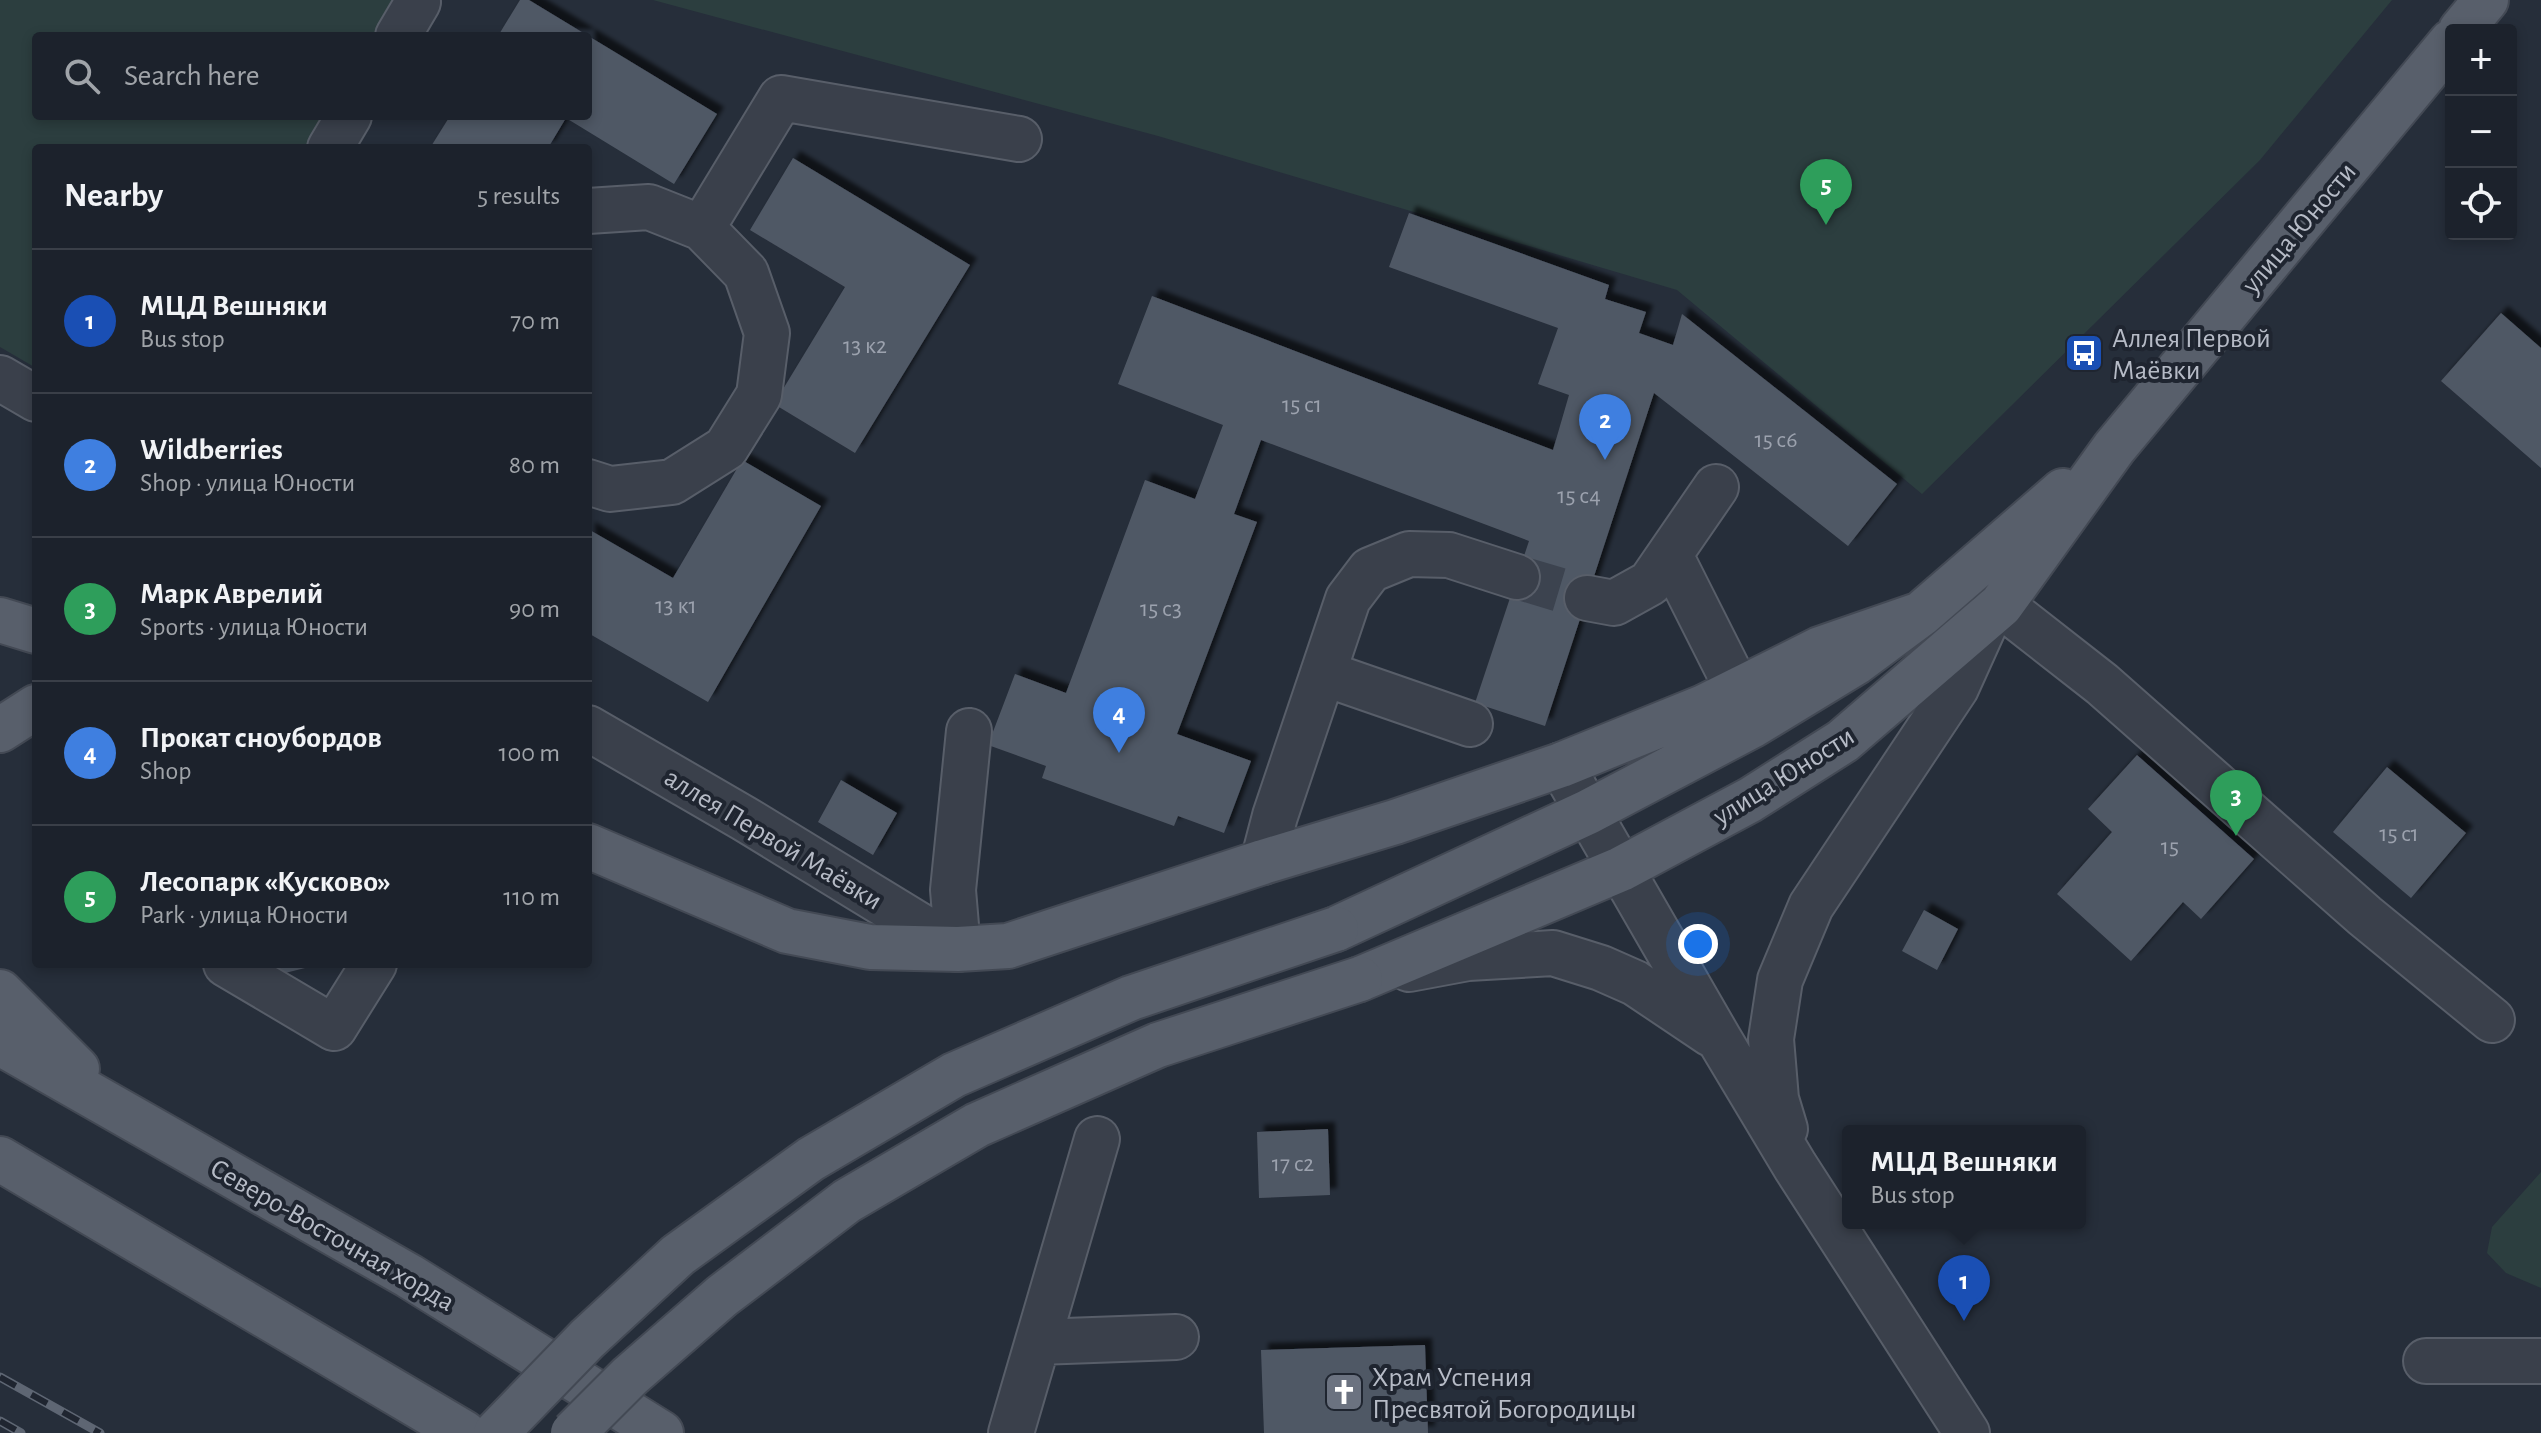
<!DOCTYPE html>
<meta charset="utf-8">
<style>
body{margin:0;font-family:"Alegreya Sans",sans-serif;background:#252a34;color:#f1f3f6}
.controls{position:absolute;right:24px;top:24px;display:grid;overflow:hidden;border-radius:8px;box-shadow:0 4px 12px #0003}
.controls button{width:72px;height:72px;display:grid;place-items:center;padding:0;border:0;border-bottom:2px solid #3a3f48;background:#1c222c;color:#f1f3f6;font:40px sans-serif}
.you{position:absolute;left:1698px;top:944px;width:28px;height:28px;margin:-20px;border:6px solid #fff;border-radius:50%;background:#1a73e8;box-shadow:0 0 0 12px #1a73e833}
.badge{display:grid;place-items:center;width:52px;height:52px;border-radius:50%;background:#1a73e8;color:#fff;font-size:26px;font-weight:700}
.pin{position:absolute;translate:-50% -66px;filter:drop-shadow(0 2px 4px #0008)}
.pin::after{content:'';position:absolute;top:42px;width:28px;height:24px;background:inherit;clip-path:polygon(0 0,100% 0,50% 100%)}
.popup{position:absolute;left:1842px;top:1125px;width:244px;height:104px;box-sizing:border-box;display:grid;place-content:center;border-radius:8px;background:#1c222c;filter:drop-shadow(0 2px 6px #0005);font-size:26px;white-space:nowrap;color:#a0a4a9}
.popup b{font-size:30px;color:#f1f3f6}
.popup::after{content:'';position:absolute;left:50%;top:100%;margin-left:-16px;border:16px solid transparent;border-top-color:#1c222c}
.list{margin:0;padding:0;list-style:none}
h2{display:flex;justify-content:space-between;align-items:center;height:104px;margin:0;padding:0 32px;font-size:34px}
h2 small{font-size:26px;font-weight:400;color:#a0a4a9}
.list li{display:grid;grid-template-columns:52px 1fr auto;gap:24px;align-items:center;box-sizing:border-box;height:144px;padding:0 32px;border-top:2px solid #3a3f48}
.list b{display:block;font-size:30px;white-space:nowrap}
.list p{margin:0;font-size:26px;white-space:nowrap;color:#a0a4a9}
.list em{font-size:26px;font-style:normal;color:#a0a4a9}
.icon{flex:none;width:44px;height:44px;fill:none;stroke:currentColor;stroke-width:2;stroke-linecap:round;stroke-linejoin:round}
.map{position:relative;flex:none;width:2541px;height:1433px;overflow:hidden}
.search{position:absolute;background:#1c222c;box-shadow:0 4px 12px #0003;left:32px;top:32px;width:560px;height:88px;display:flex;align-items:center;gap:20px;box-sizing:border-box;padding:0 28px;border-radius:8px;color:#a0a4a9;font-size:30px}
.panel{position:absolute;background:#1c222c;box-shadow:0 4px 12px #0003;left:32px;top:144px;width:560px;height:824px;border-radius:8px}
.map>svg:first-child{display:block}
.green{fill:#2c3e3f}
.building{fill:#505865;filter:url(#shadow)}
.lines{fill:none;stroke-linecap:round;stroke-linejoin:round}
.minor-tunnel{stroke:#3c434f;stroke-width:44;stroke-dasharray:44 22;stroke-linecap:butt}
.minor-casing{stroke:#585e69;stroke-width:48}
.major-casing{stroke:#434954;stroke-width:48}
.minor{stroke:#3a404b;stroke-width:44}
.major{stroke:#585f6b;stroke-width:44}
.rail-casing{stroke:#5e6673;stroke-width:9}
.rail{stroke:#1f2530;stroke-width:6;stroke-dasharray:18;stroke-linecap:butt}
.major-bridge-casing{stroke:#434954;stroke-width:48;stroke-linecap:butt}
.major-bridge{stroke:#585f6b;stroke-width:44}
.labels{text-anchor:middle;stroke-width:8;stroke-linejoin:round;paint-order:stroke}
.number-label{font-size:24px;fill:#9ca2ae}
.street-label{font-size:28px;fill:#b6bbc6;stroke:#1f2530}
.poi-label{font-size:28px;fill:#b6bbc6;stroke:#1f2530;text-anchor:start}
</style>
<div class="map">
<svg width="2541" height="1433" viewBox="0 0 2541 1433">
<defs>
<filter id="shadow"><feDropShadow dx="7" dy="-7" stdDeviation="2" flood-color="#0009"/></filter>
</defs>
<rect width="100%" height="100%" fill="#262e3a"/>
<path class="green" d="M 0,0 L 419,0 L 397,36 L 36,36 L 36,116 L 349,116 L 330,148 L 36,148 L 36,368 L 0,347 Z
M 653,0 L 2392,0 L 2260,160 L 1922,494 L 1677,290 L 1158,136 Z
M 2541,1172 L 2541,1288 L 2506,1273 L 2487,1253 L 2492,1227 Z"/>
<path class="building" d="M 520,0 L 529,0 L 717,114 L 674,184 L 566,118 L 548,148 L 430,148 L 450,116 L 588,116 L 588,36 L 498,36 Z
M 793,158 L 970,265 L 855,453 L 774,404 L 845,287 L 750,230 Z
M 1409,213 L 1609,285 L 1605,299 L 1646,312 L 1639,333 L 1673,345 L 1682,314 L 1897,484 L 1848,546 L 1654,393 L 1545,726 L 1475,703 L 1529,541 L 1261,440 L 1234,514 L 1257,522 L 1177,734 L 1251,761 L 1224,833 L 1178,816 L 1174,826 L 1042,778 L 1046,766 L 988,745 L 1015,674 L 1066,693 L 1145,480 L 1195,499 L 1223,425 L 1118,384 L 1152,296 L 1553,450 L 1569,395 L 1538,384 L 1558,328 L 1389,267 Z
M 2501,313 L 2541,348 L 2541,468 L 2441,381 Z
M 742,460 L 821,506 L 708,702 L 588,633 L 588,529 L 673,578 Z
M 2137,755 L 2254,859 L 2201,919 L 2183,902 L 2131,961 L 2057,894 L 2112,832 L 2088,809 Z
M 2387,767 L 2466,833 L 2411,898 L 2333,832 Z
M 841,780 L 897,813 L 873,855 L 818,822 Z
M 1924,910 L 1958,929 L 1937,970 L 1902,951 Z
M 259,964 L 316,964 L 317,965 L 277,975 Z
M 1328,1129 L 1330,1195 L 1259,1198 L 1257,1132 Z
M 1425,1345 L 1428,1433 L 1264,1433 L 1261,1350 Z"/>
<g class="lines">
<path class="minor-tunnel" d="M 1517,577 L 1587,598"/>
<g class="minor-casing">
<path id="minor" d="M 398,36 L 418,2
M 330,148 L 349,116
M 588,211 L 649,207 L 702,228 L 746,273 L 767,333 L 759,395 L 726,448 L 672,482 L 610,489 L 588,482
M 702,228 L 781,98 L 1019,139
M 0,378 L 36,399
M 1670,555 L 1738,690
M 1587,598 L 1614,603 L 1650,583 L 1716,487
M 2001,605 L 2102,684 L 2365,916 L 2492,1020
M 1323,673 L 1470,724
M 588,728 L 745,819 L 958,949
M 1561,765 L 1719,1039 L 1795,1166 L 1967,1433
M 1263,862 L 1275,816 L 1348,599 L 1370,570 L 1409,554 L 1449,555 L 1517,577
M 958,949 L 953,890 L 969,731
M 226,964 L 334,1028 L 374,964
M 1409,969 L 1468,958 L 1553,953 L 1601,968 L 1635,983 L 1711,1034
M 1785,1129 L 1776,1099 L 1771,1039 L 1780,980 L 1811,906 L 1956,688 L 1989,615
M 1038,1342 L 1176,1337
M 2426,1361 L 2541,1361
M 1011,1433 L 1097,1139"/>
</g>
<g class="major-casing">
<path id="major" d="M 2461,30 L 2486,0
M 0,620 L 36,631
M 0,730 L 36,707
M 588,846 L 787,931 L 870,947 L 958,949 L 1008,946 L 1263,862 L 1395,822 L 1561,765 L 1704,707 L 1820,649 L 1921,614
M 1336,929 L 1588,812 L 1753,725 L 1855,663 L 1921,614 L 2063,491
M 1360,979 L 1621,869 L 1750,800 L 1843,741 L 2001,605 L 2114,448 L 2451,42
M 0,992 L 77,1069
M 0,1043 L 409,1276 L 661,1433
M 0,1159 L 464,1433"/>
</g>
<use href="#minor" class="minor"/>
<use href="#major" class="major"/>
<g class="rail-casing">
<path id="rail" d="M 0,1377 L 100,1433
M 0,1421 L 21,1433"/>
</g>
<use href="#rail" class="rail"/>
<g class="major-bridge-casing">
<path id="major-bridge" d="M 496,1433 L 587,1339 L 678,1255 L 811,1159 L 954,1075 L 1131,998 L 1336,929
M 573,1433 L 630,1376 L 722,1296 L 847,1201 L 977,1125 L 1158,1045 L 1360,979"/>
</g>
<use href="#major-bridge" class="major-bridge"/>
</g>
<defs>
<g id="bus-square" transform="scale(2)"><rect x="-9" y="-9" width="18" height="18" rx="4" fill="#1a4fb4" stroke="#1f2530"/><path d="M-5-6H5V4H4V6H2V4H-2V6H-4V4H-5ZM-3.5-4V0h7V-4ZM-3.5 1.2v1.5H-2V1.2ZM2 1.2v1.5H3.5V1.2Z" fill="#fff"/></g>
<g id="church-square" transform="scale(2)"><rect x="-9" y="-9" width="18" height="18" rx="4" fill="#6b7280" stroke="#1f2530"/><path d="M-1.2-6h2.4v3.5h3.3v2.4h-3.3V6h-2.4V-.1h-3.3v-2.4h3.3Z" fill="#fff"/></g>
</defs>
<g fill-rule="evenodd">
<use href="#bus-square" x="2084" y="353"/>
<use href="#church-square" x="1344" y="1392"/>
</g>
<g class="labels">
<g class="number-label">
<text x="865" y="353">13 к2</text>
<text x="1302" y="412">15 с1</text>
<text x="1776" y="447">15 с6</text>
<text x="1579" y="503">15 с4</text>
<text x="676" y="613">13 к1</text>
<text x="1161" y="616">15 с3</text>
<text x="2399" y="841">15 c1</text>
<text x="2170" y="854">15</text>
<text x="1293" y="1171">17 c2</text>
</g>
<g class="street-label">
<text transform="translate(2298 227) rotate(-50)" y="10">улица Юности</text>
<text transform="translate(1783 775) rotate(-32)" y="10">улица Юности</text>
<text transform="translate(774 838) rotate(31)" y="10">аллея Первой Маёвки</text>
<text transform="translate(333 1234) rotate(30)" y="10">Северо-Восточная хорда</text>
</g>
<g class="poi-label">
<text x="2112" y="347">Аллея Первой<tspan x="2112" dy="32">Маёвки</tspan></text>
<text x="1372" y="1386">Храм Успения<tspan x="1372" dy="32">Пресвятой Богородицы</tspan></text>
</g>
</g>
</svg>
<div class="controls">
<button>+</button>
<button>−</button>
<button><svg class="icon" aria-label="locate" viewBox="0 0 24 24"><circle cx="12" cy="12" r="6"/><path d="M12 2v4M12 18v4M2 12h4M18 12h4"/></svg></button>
</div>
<div class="you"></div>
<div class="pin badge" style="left:1964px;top:1321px;background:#1a4fb4">1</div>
<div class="popup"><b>МЦД Вешняки</b>Bus stop</div>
<div class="pin badge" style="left:1605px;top:460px;background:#3f7fe0">2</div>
<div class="pin badge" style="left:2236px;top:836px;background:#2e9e5b">3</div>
<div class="pin badge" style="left:1119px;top:753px;background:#3f7fe0">4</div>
<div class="pin badge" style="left:1826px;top:225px;background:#2e9e5b">5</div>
<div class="search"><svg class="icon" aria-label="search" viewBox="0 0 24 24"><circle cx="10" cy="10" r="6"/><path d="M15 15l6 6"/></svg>Search here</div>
<section class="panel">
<h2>Nearby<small>5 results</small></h2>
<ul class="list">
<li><span class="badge" style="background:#1a4fb4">1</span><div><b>МЦД Вешняки</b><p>Bus stop</p></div><em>70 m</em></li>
<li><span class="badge" style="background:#3f7fe0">2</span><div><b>Wildberries</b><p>Shop · улица Юности</p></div><em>80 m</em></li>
<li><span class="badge" style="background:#2e9e5b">3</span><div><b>Марк Аврелий</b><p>Sports · улица Юности</p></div><em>90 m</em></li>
<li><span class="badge" style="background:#3f7fe0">4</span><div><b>Прокат сноубордов</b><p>Shop</p></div><em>100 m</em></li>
<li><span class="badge" style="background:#2e9e5b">5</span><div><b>Лесопарк «Кусково»</b><p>Park · улица Юности</p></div><em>110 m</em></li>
</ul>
</section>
</div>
